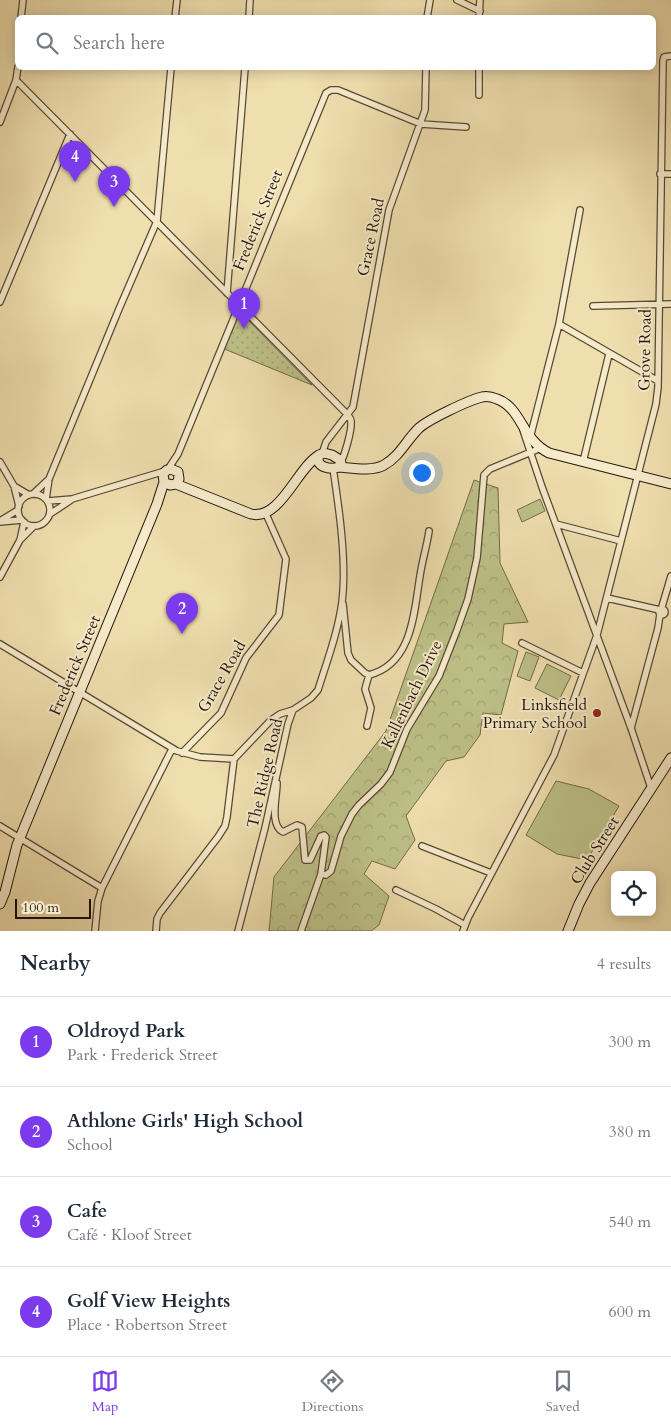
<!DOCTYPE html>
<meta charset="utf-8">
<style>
body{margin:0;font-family:Cardo,serif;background:#f2f2f3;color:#1f2937}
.controls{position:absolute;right:15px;bottom:15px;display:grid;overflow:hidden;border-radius:8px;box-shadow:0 2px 12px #0003}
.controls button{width:45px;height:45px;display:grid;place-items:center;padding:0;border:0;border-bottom:1px solid #e0e1e3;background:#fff;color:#1f2937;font:25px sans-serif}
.scale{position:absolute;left:15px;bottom:12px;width:76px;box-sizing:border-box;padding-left:5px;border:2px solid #26160a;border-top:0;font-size:14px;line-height:18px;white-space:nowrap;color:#26160a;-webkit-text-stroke:4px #f5eaca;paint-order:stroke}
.you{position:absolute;left:421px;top:472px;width:18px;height:18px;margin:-12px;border:4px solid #fff;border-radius:50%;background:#1a73e8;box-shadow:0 0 0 8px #1a73e833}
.badge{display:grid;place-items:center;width:32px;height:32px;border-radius:50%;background:#7c3aed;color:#fff;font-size:16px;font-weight:700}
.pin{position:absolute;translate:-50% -41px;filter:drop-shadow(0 1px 2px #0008)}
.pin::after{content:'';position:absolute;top:26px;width:18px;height:15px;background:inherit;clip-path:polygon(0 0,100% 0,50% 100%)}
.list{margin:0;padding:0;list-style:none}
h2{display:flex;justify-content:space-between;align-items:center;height:65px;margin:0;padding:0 20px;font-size:21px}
h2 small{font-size:16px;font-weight:400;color:#747a83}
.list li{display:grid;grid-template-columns:32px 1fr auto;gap:15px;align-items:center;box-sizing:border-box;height:90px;padding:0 20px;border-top:1px solid #e0e1e3}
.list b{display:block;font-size:19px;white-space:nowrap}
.list p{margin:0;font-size:16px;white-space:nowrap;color:#747a83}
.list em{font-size:16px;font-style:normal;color:#747a83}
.icon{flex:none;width:28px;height:28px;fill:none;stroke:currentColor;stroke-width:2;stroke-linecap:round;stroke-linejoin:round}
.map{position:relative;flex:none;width:671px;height:931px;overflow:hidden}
.search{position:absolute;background:#fff;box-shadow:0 2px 12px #0003;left:15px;right:15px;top:15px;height:55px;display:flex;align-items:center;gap:12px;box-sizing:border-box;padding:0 18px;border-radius:8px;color:#747a83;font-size:19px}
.sheet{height:425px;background:#fff}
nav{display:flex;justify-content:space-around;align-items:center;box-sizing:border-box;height:70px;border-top:1px solid #e0e1e3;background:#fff;font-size:14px;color:#747a83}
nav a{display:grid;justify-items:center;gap:2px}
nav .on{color:#7c3aed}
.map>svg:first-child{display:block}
.forest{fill:url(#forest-crowns);stroke:#726b49}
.park{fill:url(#park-dots);stroke:#726b49}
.garden{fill:#bdc088;stroke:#726b49}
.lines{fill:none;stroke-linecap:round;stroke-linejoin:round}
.street-casing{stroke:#584833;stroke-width:8}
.secondary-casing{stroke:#26160a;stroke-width:11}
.street{stroke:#f5eaca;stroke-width:5.5}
.secondary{stroke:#f5eaca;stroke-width:9}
.poi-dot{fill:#8f2418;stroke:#f5eaca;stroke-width:2}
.labels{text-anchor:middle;stroke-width:4;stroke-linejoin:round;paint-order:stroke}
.street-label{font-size:16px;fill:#26160a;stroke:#f5eaca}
.poi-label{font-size:16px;fill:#26160a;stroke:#f5eaca;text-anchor:end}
</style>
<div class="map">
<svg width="671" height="931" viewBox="0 0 671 931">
<defs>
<pattern id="forest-crowns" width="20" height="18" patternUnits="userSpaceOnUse" patternTransform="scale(1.25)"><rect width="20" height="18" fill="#bdc088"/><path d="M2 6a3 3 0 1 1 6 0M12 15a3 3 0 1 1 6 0" fill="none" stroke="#a2a474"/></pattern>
<pattern id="park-dots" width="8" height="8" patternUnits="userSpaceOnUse" patternTransform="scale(1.25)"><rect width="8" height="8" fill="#bdc088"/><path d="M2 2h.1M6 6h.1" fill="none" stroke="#a2a474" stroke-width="1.8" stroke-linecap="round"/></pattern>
</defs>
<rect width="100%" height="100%" fill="#efdeae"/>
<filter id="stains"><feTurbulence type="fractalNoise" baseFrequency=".004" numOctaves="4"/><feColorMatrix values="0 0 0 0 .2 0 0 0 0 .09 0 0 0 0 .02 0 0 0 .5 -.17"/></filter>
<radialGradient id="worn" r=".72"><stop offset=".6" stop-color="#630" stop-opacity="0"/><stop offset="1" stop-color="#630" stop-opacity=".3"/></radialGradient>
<path class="forest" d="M 474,480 L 498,488 L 500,563 L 528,622 L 504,624 L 502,643 L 518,651 L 501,715 L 483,713 L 480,735 L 464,757 L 446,761 L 406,816 L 415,840 L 395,869 L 372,861 L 364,874 L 389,896 L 379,925 L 371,931 L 269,931 L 274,877 L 386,731 Z"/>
<path class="park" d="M 238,310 L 312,385 L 222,348 Z"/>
<path class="garden" d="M 540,499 L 545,511 L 522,522 L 517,510 Z
M 526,652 L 539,657 L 530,681 L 517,676 Z
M 547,664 L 571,676 L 559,700 L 535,688 Z
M 556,781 L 589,789 L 619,806 L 587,860 L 557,854 L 526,835 Z"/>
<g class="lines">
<g class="street-casing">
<path id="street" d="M 457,0 L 480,11
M 21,18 L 23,0
M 175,18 L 177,0
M 249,18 L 250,0
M 427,18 L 430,0
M 479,18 L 480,0
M 16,80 L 347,414 C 349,417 351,418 351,421 C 352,430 345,454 341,462
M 479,95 L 479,68
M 0,122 L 16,80 L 18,67
M 660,174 L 671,174
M 227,293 L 245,68
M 0,302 L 70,134
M 593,306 L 671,304
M 559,324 L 658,381
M 523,430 L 542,487 L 631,728 L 651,788
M 530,438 L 559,324 L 580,210
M 322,454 L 326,442 L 353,407 L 389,210 L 425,110 L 426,68
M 0,462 L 14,486 L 19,506
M 583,462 L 609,354
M 168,469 L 178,454 L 326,93 L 331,90 L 338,90 L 421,124 L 466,127
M 14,486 L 29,495
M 33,494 L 49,479
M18 510a16 16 0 1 1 32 0a16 16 0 1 1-32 0Z
M 46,499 L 49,479 L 119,309 L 157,221 L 171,68
M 48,501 L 72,499 L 165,471
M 50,514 L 71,500
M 0,521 L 18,510
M 0,522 L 22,520
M 556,524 L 621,541
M 20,540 L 34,526
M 0,577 L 20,540 L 24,522
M 607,598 L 660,610
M 343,604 L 348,653 L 351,660 L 365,673 L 369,675 C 413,664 414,611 420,576 C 422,561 427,546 429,531
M659 612a3 3 0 1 1 6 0a3 3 0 1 1-6 0Z
M 661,610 L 671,576
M 522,643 L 583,673
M 0,644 L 177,751 L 200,757 L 234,759
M 367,726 L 371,708 L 365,689 L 369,675
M 631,728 L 658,628 L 660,614
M 182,753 L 221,713 L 246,658 L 279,615 L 286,559 L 266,514
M 277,783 C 277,797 269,825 283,832 L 297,825 L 302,827 L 305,860 L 310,860 L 321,836 L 324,835 L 326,837 L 321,874 L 301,931
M 0,826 L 102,888
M 422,846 L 491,873
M 321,874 L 326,875 L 331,871 L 341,836 L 352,814 L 359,805 L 381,784 L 390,772 L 407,729 L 439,676 L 457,630 L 468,599 L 477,558 L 484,475 L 490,469 L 541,448
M 396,890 L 436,909 L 465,925
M 95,931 L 98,901 L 102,888 L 172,749
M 156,931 L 157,919 L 160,913 L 218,837 L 225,826 L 227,817 L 234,759 L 271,720 L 280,714 L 293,710
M 238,931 L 265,828 L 288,724 L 293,710 L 311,698 L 318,690 C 327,661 338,632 342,602 C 347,562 339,508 333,468
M 463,931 L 468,918 L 554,755 L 597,635 L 656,404 L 658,387 L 663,61 L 664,57 L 671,56"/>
</g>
<g class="secondary-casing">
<path id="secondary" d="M 324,453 L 332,455 L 340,460 L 341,463 L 339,467 C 330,470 314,467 319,455 Z
M 339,467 C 352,468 372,472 384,465 C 399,457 406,441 418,429 C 427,420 469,400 482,397 C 487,396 492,397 497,399 C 522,408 521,439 549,453 L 671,484
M 176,484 L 251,514 C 280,521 297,468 319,455
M 0,904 L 5,892 L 17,845 L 157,504 L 164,482 L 163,474 L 167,470 L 171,469 L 178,472 L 179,479 L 176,484 L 170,485 L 164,482
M 568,931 L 579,904 L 590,883 L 671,758"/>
</g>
<use href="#street" class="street"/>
<use href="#secondary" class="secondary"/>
</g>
<circle class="poi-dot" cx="597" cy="713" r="5"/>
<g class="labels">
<g class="street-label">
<text transform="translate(257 220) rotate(-68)" y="6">Frederick Street</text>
<text transform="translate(370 237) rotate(-78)" y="6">Grace Road</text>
<text transform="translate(644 350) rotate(-89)" y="6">Grove Road</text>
<text transform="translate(74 665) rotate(-67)" y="6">Frederick Street</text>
<text transform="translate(221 676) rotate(-60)" y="6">Grace Road</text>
<text transform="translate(411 694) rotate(-64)" y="6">Kallenbach Drive</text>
<text transform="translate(264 773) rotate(-77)" y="6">The Ridge Road</text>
<text transform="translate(594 850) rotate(-58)" y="6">Club Street</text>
</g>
<g class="poi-label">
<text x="587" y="710">Linksfield<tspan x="587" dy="18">Primary School</tspan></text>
</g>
</g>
<rect width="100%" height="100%" filter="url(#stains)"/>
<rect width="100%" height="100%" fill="url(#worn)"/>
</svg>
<div class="controls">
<button><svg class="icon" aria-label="locate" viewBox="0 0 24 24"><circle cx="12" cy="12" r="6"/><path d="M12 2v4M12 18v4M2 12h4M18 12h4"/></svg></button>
</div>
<div class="scale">100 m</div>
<div class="you"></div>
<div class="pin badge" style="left:244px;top:329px">1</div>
<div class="pin badge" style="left:182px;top:634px">2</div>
<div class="pin badge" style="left:114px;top:207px">3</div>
<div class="pin badge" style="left:75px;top:182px">4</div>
<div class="search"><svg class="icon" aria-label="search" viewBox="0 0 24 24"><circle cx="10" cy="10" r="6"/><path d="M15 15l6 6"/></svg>Search here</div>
</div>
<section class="sheet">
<h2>Nearby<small>4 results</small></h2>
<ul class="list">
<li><span class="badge">1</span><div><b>Oldroyd Park</b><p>Park · Frederick Street</p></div><em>300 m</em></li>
<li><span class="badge">2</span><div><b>Athlone Girls' High School</b><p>School</p></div><em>380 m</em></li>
<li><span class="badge">3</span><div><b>Cafe</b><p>Café · Kloof Street</p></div><em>540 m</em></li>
<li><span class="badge">4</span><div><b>Golf View Heights</b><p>Place · Robertson Street</p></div><em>600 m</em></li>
</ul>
</section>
<nav>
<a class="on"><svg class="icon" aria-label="map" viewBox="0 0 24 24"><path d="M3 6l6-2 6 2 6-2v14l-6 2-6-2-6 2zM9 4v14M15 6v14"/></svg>Map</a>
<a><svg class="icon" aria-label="directions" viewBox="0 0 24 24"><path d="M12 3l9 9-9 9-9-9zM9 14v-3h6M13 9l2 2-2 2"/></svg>Directions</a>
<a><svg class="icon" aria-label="saved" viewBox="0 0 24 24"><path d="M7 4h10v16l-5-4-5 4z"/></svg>Saved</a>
</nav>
